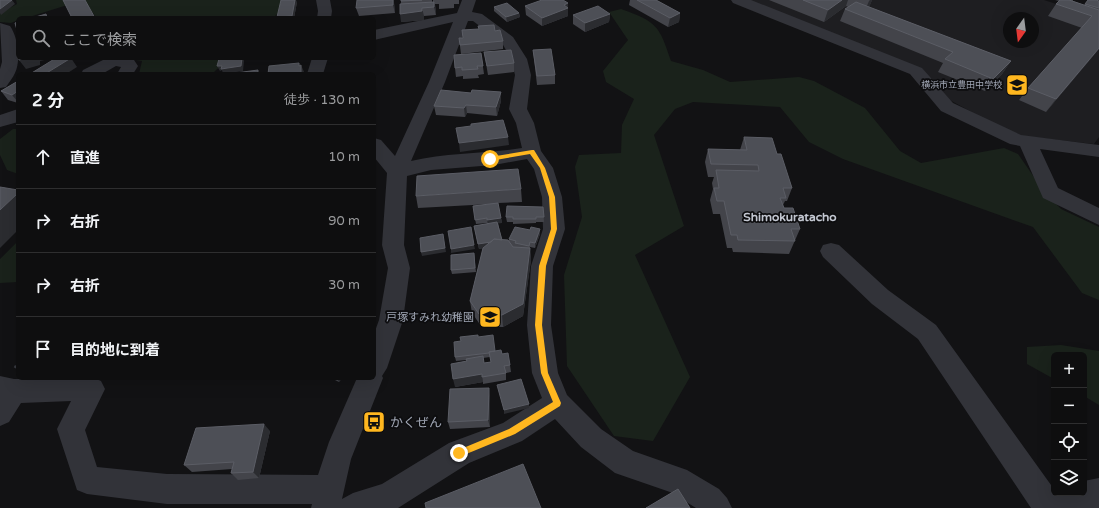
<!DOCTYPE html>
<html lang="ja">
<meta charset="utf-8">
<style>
body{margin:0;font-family:"Varela Round","Noto Sans JP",sans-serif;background:#171718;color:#f1f3f6}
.controls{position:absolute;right:12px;bottom:12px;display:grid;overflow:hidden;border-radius:6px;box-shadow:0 4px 16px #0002}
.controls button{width:36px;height:36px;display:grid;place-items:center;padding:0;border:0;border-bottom:1px solid #2e2e2f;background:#0e0e0f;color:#f1f3f6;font:20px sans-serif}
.compass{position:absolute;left:1003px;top:12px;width:36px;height:36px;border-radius:50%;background:#0e0e0f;box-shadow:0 4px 16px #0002;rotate:194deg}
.stop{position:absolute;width:12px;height:12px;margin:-9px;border:3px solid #ffb71f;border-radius:50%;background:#fff}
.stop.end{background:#ffb71f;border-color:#fff;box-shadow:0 1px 4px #0008}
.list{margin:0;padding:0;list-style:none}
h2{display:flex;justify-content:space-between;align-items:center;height:52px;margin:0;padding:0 16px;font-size:17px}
h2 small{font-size:13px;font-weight:400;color:#9b9c9e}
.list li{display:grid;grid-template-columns:26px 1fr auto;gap:12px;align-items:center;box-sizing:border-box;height:64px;padding:0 16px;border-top:1px solid #2e2e2f}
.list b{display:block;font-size:15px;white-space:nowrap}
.list em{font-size:13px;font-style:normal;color:#9b9c9e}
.icon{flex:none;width:22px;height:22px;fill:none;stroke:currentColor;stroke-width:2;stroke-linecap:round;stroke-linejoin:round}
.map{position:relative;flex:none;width:1099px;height:508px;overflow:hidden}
.search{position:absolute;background:#0e0e0f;box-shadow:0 4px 16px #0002;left:16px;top:16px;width:360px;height:44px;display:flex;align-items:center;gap:10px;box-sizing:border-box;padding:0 14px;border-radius:6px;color:#9b9c9e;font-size:15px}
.panel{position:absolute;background:#0e0e0f;box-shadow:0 4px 16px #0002;left:16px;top:72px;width:360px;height:308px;border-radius:6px}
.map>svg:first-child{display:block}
.built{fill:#1e1e21;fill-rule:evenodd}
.green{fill:#1a221b}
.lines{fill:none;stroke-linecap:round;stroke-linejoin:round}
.path{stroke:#383a40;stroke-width:3;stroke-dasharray:2.5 3.5;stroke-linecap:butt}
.minor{fill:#323339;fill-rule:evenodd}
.wall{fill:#43444a;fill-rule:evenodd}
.shaded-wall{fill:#2b2c30}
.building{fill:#4d4f56;stroke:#5b5d65}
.route{fill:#ffb71f}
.labels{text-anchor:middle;stroke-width:3.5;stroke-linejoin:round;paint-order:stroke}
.far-poi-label{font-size:9px;fill:#a2a8b6;stroke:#0d0d0f;text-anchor:end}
.poi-label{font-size:11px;fill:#a2a8b6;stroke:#0d0d0f;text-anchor:end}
.neighbourhood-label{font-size:12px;font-weight:bold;fill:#c3c7d1;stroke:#0d0d0f}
.near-poi-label{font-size:13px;fill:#a2a8b6;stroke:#0d0d0f;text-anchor:start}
</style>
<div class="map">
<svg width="1099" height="508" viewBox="0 0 1099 508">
<rect width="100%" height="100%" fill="#121214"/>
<path class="built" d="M 747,0 L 1044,0 L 1099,18 L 1099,137 L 1094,144 L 1014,135 L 946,98 L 922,72 ZM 1009,18 L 1033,18 L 1033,42 L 1009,42 Z"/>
<path class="green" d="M 16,0 L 287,0 L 288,4 L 273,18 L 97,18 L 87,6 L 77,2 L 26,18 L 18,18 L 18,20 L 11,23 L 0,22 L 0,13 L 17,4 Z
M 621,9 C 657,22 659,25 671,61 L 703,70 L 730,82 L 799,77 L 814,81 L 865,108 L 900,151 L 921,163 L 1004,148 L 1018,154 L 1045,193 L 1061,209 L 1099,227 L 1099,300 L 1082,293 L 1033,227 L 843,159 L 809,142 L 780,107 L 693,102 L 675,109 L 654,135 L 684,226 L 635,255 L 690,377 L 653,441 L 614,436 L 567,366 L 564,275 L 582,217 L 575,167 L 579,155 L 621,153 L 622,125 L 634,99 L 606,82 L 603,71 L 628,40 L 609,12 Z
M 124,58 L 240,58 L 217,69 L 212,74 L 139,74 L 142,61 Z
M 13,129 L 18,129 L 18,174 L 7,170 L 0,155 L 0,139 Z
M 18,241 L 18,282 L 0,283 L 0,259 Z
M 1061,345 L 1099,351 L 1099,405 L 1084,396 L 1084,355 L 1054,355 L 1054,379 L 1027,364 L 1027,347 Z"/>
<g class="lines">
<path class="path" d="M 15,368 L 18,363"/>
<path class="minor" d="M 316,0 L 330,0 L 332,11 L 331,18 L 317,18 L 318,11 Z
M 462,0 L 476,0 L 472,12 L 482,14 L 513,37 L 527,59 L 531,75 L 527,109 L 534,123 L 541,151 L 553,168 L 562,197 L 565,229 L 553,266 L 551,325 L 558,373 L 567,395 L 601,429 L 633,451 L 687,470 L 719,489 L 727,498 L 732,508 L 696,508 L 670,492 L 615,473 L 581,447 L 555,419 L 522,441 L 469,463 L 398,508 L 311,508 L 312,504 L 167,504 L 87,494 L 77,490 L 57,429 L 71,401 L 21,403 L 9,422 L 0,426 L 0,376 L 14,379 L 94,378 L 101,381 L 105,389 L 85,430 L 97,467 L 167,474 L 318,475 L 329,442 L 357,378 L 374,378 L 374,334 L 379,320 L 388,268 L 382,245 L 387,173 L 374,157 L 374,138 L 381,140 L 395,156 L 429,82 L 453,22 L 374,40 L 374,30 L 457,13 ZM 468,21 L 473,21 L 502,43 L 511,59 L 515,75 L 509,109 L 516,123 L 522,148 C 485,154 448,152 411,161 L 445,82 ZM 527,159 L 534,169 L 542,197 L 543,229 L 531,266 L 527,325 L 532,373 L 542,398 L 503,423 L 449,443 L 382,484 L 353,493 L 342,499 L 351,459 L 383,378 L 382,376 L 387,368 L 403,320 L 410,268 L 404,245 L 407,176 L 431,170 L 494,165 Z
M 731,0 L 751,0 L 922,68 L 953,103 L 1021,135 L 1099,145 L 1099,157 L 1040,149 L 1058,188 L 1099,208 L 1099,225 L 1043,198 L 1020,146 L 1010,144 L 941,111 L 910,74 L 733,3 Z
M 0,23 L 10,26 C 18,37 21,61 15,73 C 13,78 9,82 6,87 L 0,88 L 0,69 L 2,62 Z
M 107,58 L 134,60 L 138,66 L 133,74 L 117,74 L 121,67 L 116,66 L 102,74 L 81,74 L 83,70 Z
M 312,58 L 328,58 L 323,74 L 307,74 Z
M 18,109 L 18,122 L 0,127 L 0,115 Z
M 831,243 L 839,245 L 888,290 L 936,325 L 1051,485 L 1054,485 L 1054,493 L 1084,493 L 1084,481 L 1099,478 L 1099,508 L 1031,508 L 918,339 L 872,304 L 823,257 L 820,251 L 823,245 Z"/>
</g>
<path class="wall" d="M 401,0 L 432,0 L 432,2 L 433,2 L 433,0 L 459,0 L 459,4 L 454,4 L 454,8 L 439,9 L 439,4 L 435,4 L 436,15 L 424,16 L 424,20 L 401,22 Z
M 630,0 L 656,0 L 680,13 L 679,22 L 668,27 L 629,5 Z
M 769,0 L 872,0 L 869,7 L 1011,61 L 1002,74 L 985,91 L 938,72 L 943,63 L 840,21 L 845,9 L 848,7 L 846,6 L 824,22 Z
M 1055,0 L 1073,0 L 1073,1 L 1084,5 L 1088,0 L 1099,1 L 1099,49 L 1046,112 L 1019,100 L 1028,88 L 1082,28 L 1048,16 L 1056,4 L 1059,1 Z
M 297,2 L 294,18 L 277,18 L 277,17 Z
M 394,3 L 395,13 L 359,16 L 356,8 Z
M 568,3 L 568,16 L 542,26 L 526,15 L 525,6 Z
M 494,7 L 519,13 L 520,17 L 507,22 L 494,11 Z
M 610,14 L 609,22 L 585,32 L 573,24 L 573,15 Z
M 462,30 L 495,31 L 503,41 L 503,49 L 461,54 L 459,38 L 463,38 Z
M 533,50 L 555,75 L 555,84 L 537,85 L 534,59 Z
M 484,52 L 514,63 L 514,72 L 488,75 Z
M 481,53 L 484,74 L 478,75 L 479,78 L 463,79 L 463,76 L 456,77 L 455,68 Z
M 248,58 L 269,58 L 266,60 Z
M 18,81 L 18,103 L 8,100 L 1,91 Z
M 501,92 L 501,101 L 497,116 L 467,113 L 465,117 L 436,115 L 434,106 Z
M 744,137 L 777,154 L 792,188 L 787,201 L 785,201 L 783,205 L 784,208 L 800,229 L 789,254 L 733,252 L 732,248 L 727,248 L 720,214 L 713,214 L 710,200 L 713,189 L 712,183 L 714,177 L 708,177 L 705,162 L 708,149 L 740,150 Z
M 521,189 L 522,202 L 498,203 L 502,223 L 498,223 L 502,240 L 509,241 L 509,239 L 540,234 L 535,248 L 530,247 L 530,248 L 531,260 L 523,316 L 503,327 L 481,326 L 472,313 L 470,301 L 483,248 L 479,249 L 474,226 L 487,224 L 487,223 L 476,224 L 473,206 L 491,204 L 418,208 L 416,196 Z
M 543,207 L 544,222 L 536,222 L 536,223 L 513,224 L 513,222 L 507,222 L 506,217 Z
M 474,253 L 476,272 L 452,274 L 451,270 Z
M 461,341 L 502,354 L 510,365 L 511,372 L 506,373 L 506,380 L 483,384 L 483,382 L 455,387 L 467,361 L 466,360 L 456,361 L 455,357 ZM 490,357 L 491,362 L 484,363 L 483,358 Z
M 331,378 L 342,378 L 339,382 Z
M 490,395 L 490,427 L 450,429 L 448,422 Z
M 270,431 L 259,478 L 238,480 L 231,473 L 232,469 L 192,472 L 184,465 Z"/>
<path class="shaded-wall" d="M 12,0 L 15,4 L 1,15 L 0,13 L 0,9 Z
M 295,0 L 296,0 L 297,2 L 294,18 L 293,18 L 292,16 Z
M 393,0 L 394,0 L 394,3 L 395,13 L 393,5 Z
M 842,0 L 848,0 L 846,6 L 824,22 L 828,10 Z
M 870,0 L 872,0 L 868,10 L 864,13 L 869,1 Z
M 434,2 L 436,10 L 436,15 L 434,7 Z
M 568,3 L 568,16 L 542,26 L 542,18 L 564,5 Z
M 422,8 L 424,16 L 424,20 L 401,22 L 400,14 Z
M 519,13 L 520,17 L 507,22 L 506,17 Z
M 680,13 L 679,22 L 668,27 L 670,18 Z
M 610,14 L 609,22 L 585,32 L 585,23 Z
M 1099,48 L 1099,49 L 1046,112 L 1056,99 Z
M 26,58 L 49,58 L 49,59 L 40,61 L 40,65 L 26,69 L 19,60 Z
M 71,58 L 77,67 L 66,74 L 45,74 Z
M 242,58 L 243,58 L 244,61 L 243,71 L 223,74 L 222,70 L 220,71 L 217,66 Z
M 1011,61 L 1002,74 L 985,91 L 993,79 Z
M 299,63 L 301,69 L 301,65 L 305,74 L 301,74 L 299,66 Z
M 18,91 L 18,102 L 12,95 Z
M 501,92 L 501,101 L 497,116 L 496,107 Z
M 466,105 L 467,113 L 465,117 L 464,108 Z
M 508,137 L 509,145 L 460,152 L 459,143 Z
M 18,193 L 18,230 L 0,248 L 0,210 Z
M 501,218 L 502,223 L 488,225 L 487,220 Z
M 540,229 L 540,234 L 535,248 L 535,243 Z
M 443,234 L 446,252 L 422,256 L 421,252 Z
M 502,240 L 503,244 L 479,249 L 478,244 Z
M 474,245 L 475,249 L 451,253 L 451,249 Z
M 530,248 L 531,260 L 523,316 L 503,327 L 502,315 Z
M 482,374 L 483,382 L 455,387 L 453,379 Z
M 337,378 L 342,378 L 339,382 Z
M 489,388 L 490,395 L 490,427 L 488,420 Z
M 529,404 L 529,408 L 504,414 L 504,410 Z
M 264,424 L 270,431 L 259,478 L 253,472 Z"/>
<path class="building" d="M 0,0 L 12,0 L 0,9 Z
M 63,0 L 85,0 L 95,18 L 72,18 Z
M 281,0 L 295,0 L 292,16 L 277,17 Z
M 357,0 L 393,0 L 393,5 L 356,8 Z
M 401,0 L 422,0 L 401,1 Z
M 542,0 L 563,0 L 568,3 L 564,5 L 568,8 L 542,18 L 525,6 Z
M 637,0 L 656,0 L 680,13 L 670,18 Z
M 803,0 L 842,0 L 828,10 Z
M 1060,0 L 1069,0 L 1099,10 L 1099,48 L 1056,99 L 1028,88 L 1092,16 L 1056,4 Z
M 1088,0 L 1096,0 L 1099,1 L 1099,8 L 1085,4 Z
M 434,2 L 434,7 L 422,8 L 422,11 L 400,14 L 400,4 Z
M 856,2 L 1011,61 L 993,79 L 945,59 L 953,52 L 845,9 Z
M 507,3 L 519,13 L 506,17 L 494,7 Z
M 598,6 L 610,14 L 585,23 L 573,15 Z
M 46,14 L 47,18 L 32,18 Z
M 18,22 L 18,29 L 17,30 L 15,23 Z
M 494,25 L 495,31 L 500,30 L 503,41 L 460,45 L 459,38 L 463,38 L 462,30 L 479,29 L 478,26 Z
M 551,49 L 555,75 L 537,76 L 533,50 Z
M 511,50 L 514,63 L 487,66 L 484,52 Z
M 481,53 L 483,66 L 477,66 L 478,69 L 462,70 L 462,67 L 455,68 L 454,55 Z
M 19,58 L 26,58 L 19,60 Z
M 56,58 L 71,58 L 45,74 L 30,74 Z
M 228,58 L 242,58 L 241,66 L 221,69 L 222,66 L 217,66 L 219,59 Z
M 299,63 L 299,66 L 301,65 L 301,74 L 268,74 L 269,66 Z
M 258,70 L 258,74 L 228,74 Z
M 18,81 L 18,91 L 12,95 L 1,91 Z
M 441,90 L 471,93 L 472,90 L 501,92 L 496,107 L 466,105 L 464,108 L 434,106 Z
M 503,120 L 508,137 L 459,143 L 456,128 L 471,126 L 471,124 Z
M 744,137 L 772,138 L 777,154 L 781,154 L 792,188 L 783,188 L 786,198 L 780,198 L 784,208 L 793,208 L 800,229 L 791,229 L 795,241 L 738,240 L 737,235 L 731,235 L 724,201 L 717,201 L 714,188 L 719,188 L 716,170 L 759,171 L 758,165 L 711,164 L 708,149 L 747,150 Z
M 518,169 L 521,189 L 416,196 L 417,176 Z
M 0,187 L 18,190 L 18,193 L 0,210 Z
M 498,203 L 501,218 L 487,220 L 487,218 L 475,220 L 473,206 Z
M 507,206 L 543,207 L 544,217 L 536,217 L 536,219 L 513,219 L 513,217 L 506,217 Z
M 497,222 L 502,240 L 494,239 L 491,242 L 478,244 L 474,226 Z
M 471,227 L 474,245 L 451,249 L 448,231 Z
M 515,227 L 530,230 L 531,227 L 540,229 L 535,243 L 530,242 L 529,246 L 515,243 L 516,241 L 509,239 Z
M 443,234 L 445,248 L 421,252 L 420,238 Z
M 494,239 L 508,240 L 513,247 L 530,248 L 523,304 L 502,315 L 479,314 L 470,301 L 483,248 Z
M 474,253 L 475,268 L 451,270 L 451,255 Z
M 478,335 L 478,337 L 493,335 L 495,351 L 489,352 L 489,353 L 455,357 L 454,342 L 461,341 L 460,337 Z
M 501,350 L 502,354 L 508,353 L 510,365 L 504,366 L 506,373 L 482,377 L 482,374 L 453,379 L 451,364 L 467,361 L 466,359 L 483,356 L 484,363 L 491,362 L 489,352 Z
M 521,379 L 529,404 L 504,410 L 497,385 Z
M 489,388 L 488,420 L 448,422 L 450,389 Z
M 264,424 L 253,472 L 231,473 L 234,462 L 184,465 L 196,428 Z
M 523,464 L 541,508 L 426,508 L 425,503 Z
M 678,489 L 690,508 L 646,508 Z"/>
<path class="route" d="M 532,150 L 534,150 L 545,168 L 555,197 L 557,229 L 546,266 L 542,325 L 548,373 L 561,403 L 560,406 L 515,434 L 459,457 L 456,456 L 455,453 L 456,451 L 509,429 L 553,402 L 541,373 L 535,325 L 539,266 L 551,229 L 549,197 L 540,168 L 530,154 L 490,161 L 487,159 L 490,157 Z"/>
<defs>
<g id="school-square" transform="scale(1.15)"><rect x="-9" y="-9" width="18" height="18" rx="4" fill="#ffb71f" stroke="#0d0d0f"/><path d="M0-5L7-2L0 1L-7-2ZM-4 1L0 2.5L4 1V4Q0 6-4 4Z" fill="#111"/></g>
<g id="bus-square" transform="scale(1.15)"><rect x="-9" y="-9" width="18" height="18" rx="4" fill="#ffb71f" stroke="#0d0d0f"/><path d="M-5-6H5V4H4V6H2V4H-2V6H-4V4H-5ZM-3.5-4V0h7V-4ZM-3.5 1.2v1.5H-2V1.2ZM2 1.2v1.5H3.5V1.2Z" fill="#111"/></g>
</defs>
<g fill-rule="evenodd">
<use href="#school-square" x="1017" y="85"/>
<use href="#school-square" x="490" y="317"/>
<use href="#bus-square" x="374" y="422"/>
</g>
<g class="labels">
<g class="far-poi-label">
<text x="1002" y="88">横浜市立豊田中学校</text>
</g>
<g class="poi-label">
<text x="474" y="321">戸塚すみれ幼稚園</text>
</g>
<g class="neighbourhood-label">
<text x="790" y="221">Shimokuratacho</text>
</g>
<g class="near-poi-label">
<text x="390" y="427">かくぜん</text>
</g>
</g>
</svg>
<div class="controls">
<button>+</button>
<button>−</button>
<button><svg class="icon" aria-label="locate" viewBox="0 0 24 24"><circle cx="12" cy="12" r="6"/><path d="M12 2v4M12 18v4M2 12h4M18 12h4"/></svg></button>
<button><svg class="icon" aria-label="layers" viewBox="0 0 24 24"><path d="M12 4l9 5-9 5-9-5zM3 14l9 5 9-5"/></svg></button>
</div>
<svg class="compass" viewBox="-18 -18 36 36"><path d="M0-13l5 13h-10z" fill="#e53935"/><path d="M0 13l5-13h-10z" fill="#9b9c9e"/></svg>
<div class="stop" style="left:490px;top:159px"></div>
<div class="stop end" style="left:459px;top:453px"></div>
<div class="search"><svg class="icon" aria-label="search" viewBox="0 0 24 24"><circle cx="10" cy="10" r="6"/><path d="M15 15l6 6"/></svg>ここで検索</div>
<section class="panel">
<h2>2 分<small>徒歩 · 130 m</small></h2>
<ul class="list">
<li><svg class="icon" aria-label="ahead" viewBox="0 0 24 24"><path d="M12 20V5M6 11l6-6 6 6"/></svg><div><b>直進</b></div><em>10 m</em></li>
<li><svg class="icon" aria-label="right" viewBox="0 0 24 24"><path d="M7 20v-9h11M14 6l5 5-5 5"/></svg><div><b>右折</b></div><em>90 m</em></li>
<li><svg class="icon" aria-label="right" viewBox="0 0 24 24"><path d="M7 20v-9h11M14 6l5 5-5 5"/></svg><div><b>右折</b></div><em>30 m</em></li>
<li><svg class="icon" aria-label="arrive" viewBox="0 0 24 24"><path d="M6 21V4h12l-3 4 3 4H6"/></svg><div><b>目的地に到着</b></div></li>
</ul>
</section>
</div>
